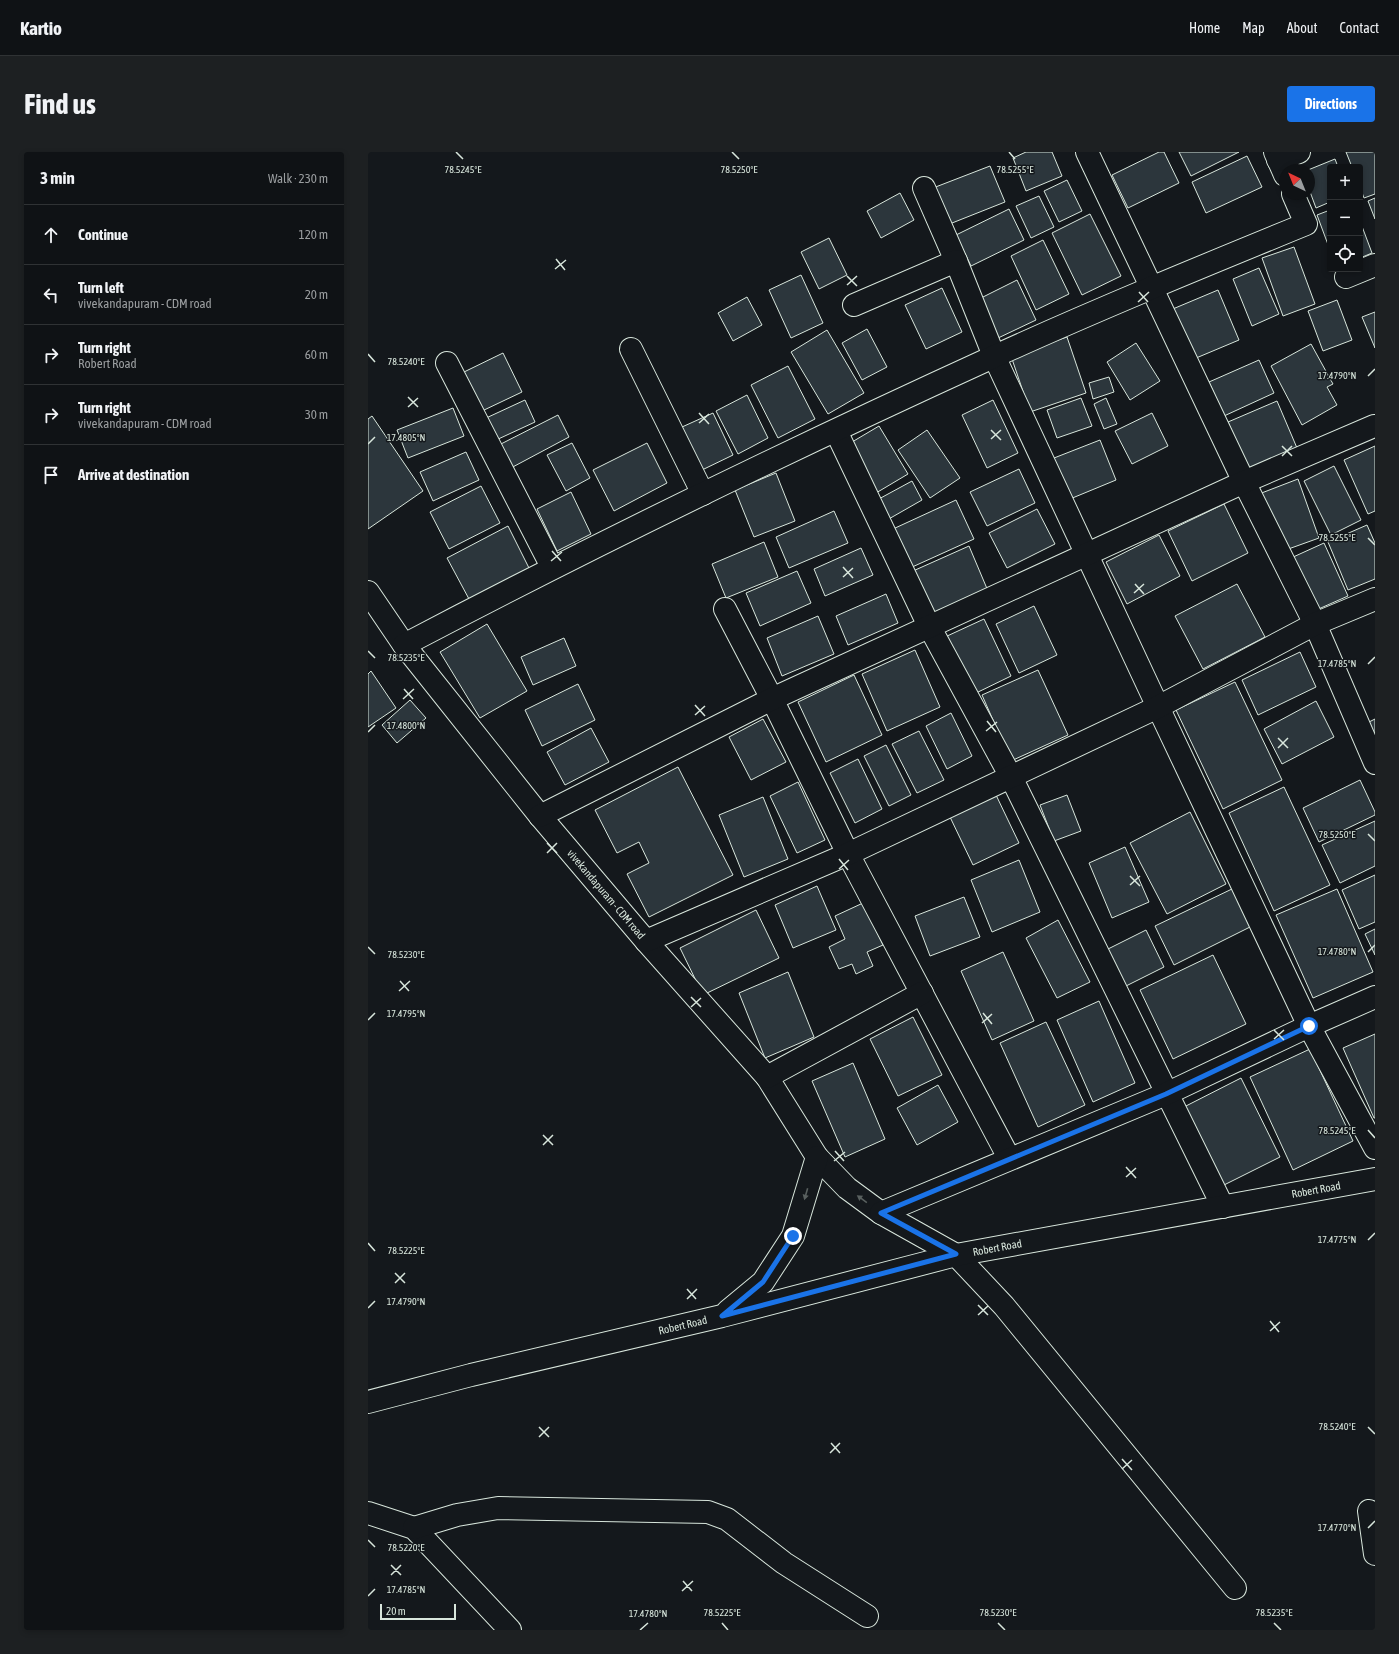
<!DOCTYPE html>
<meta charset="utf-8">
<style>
body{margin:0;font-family:"Asap Condensed",sans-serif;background:#1d2022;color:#f1f3f6}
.controls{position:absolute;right:12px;top:12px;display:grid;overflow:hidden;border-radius:4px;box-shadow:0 2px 6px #0003}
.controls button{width:36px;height:36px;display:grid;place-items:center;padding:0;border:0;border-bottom:1px solid #2f3234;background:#0f1215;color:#f1f3f6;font:20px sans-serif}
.compass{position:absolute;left:911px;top:12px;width:36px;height:36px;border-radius:50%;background:#0f1215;box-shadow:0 2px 6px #0003;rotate:317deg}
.scale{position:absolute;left:12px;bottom:10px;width:76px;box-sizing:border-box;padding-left:4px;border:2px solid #d8e6dc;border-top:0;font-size:11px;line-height:14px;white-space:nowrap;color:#d8e6dc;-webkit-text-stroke:3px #14181c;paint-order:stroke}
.stop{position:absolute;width:12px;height:12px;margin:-9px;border:3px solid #1a73e8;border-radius:50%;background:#fff}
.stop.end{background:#1a73e8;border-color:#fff;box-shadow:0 1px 4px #0008}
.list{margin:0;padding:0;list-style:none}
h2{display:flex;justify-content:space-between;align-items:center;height:52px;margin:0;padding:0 16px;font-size:17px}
h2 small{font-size:13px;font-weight:400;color:#9b9ea0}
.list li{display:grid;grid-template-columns:26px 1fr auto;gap:12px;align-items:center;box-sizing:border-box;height:60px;padding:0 16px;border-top:1px solid #2f3234}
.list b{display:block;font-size:15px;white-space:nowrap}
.list p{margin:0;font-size:13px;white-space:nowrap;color:#9b9ea0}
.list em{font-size:13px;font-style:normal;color:#9b9ea0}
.icon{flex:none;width:22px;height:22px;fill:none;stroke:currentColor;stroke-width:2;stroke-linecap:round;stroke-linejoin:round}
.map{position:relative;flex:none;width:1007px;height:1478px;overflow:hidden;border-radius:4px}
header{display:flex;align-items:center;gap:24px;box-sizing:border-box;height:56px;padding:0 20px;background:#0f1215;border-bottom:1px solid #2f3234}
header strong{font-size:19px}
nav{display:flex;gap:22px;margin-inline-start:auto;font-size:14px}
.intro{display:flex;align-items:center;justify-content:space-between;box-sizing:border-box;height:96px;padding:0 24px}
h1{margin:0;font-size:28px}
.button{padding:10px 18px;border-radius:4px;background:#1a73e8;color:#fff;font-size:14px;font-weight:700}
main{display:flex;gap:24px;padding:0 24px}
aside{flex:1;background:#0f1215;border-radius:4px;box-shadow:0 2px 6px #0003}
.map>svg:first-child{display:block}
.building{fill:#2c363c;stroke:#d8e6dc}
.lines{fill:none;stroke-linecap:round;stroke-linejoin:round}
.minor-casing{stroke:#d8e6dc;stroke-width:24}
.minor{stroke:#14181c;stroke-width:22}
.oneway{fill:#59605f}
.route{stroke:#1a73e8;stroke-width:5}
.ticks{fill:none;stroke:#d8e6dc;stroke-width:1.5}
.labels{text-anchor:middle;stroke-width:3;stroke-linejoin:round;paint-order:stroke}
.street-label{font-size:11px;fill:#d8e6dc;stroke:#14181c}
.ticks-label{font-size:10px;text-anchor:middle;fill:#d8e6dc;stroke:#14181c;stroke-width:3;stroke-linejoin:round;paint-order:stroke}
</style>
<header>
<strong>Kartio</strong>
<nav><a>Home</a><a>Map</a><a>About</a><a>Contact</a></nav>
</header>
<div class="intro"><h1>Find us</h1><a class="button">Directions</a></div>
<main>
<aside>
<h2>3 min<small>Walk · 230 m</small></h2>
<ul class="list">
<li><svg class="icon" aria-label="ahead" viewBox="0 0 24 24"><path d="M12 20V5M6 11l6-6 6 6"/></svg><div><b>Continue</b></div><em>120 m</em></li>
<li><svg class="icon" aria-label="left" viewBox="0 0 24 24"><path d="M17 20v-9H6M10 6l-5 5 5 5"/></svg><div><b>Turn left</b><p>vivekandapuram - CDM road</p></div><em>20 m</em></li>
<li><svg class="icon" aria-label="right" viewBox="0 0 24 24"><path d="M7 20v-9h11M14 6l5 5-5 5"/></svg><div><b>Turn right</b><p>Robert Road</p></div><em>60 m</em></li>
<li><svg class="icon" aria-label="right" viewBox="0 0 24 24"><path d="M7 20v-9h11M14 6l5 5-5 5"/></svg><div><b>Turn right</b><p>vivekandapuram - CDM road</p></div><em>30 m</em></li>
<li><svg class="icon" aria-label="arrive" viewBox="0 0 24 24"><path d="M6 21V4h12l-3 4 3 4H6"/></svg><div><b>Arrive at destination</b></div></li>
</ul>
</aside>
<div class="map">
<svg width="1007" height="1478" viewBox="0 0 1007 1478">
<rect width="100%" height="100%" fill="#14181c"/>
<path class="building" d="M 658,0 L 684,0 L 694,24 L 658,39 L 645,6 Z
M 791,0 L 796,0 L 811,31 L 760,56 L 744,23 Z
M 811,0 L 871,0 L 823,24 Z
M 978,0 L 1007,0 L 1007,42 L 996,46 L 992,35 L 992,15 L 984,15 Z
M 879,4 L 894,35 L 838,61 L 824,30 Z
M 967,7 L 970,15 L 962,15 L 962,50 L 948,56 L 941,37 L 940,18 Z
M 622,14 L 637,50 L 579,73 L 565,36 Z
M 699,28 L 714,59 L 691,70 L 676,39 Z
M 532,41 L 546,68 L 513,86 L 499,59 Z
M 671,44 L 686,75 L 663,86 L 648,54 Z
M 1007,46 L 1007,67 L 1000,49 Z
M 641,57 L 656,88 L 603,114 L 588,83 Z
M 962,58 L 962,98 L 949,63 Z
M 722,62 L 753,124 L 714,143 L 684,81 Z
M 992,69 L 1004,101 L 992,106 Z
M 461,86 L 479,123 L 451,137 L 433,100 Z
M 675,88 L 701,142 L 668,158 L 643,104 Z
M 926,95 L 947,152 L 915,164 L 894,106 Z
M 891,116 L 911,162 L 884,174 L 865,127 Z
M 433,123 L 455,171 L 423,186 L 401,138 Z
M 649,128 L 668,168 L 628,187 L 609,148 Z
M 574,136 L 594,180 L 558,197 L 537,153 Z
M 850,138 L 871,188 L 821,209 L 800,159 Z
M 379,145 L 394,173 L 365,189 L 350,161 Z
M 969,148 L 984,188 L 955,199 L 940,159 Z
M 1007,160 L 1007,196 L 994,165 Z
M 499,177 L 519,215 L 494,228 L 474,191 Z
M 459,178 L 496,241 L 460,262 L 423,200 Z
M 699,185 L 718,241 L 662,260 L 643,204 Z
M 768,191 L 792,229 L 762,248 L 739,210 Z
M 943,192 L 965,232 L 959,235 L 969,253 L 934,273 L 903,214 Z
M 135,201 L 154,240 L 114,259 L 96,220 Z
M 891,208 L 906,241 L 856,264 L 841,230 Z
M 420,214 L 447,267 L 410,286 L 383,233 Z
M 741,225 L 746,240 L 725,247 L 721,231 Z
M 379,243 L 400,286 L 370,302 L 348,259 Z
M 713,246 L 724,274 L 689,286 L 679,258 Z
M 738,246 L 749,272 L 736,277 L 726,252 Z
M 157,248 L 167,270 L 126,289 L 116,267 Z
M 625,248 L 650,301 L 619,316 L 594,263 Z
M 909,249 L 929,296 L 880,317 L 860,270 Z
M 85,256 L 96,284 L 40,306 L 29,278 Z
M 345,261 L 365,303 L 334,318 L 314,275 Z
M 784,261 L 800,294 L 764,312 L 747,279 Z
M 190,263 L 201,285 L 141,317 L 129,294 Z
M 4,264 L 55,339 L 0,377 L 0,267 Z
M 511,274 L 540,322 L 508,341 L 479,293 Z
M 559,278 L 592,326 L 562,346 L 530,298 Z
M 732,288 L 748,328 L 702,347 L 686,306 Z
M 204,291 L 222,326 L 198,339 L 179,303 Z
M 279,291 L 299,331 L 246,359 L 225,318 Z
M 1007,294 L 1007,359 L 1000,362 L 976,308 Z
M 98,300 L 111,328 L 65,349 L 52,320 Z
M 966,314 L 993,368 L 963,383 L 936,329 Z
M 651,317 L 667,351 L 619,374 L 602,340 Z
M 408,321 L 427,369 L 386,385 L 367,338 Z
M 930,327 L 951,386 L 912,400 L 891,342 Z
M 544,329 L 554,348 L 519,368 L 509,348 Z
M 113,334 L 132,371 L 81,397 L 62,360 Z
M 203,340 L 223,382 L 189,399 L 169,357 Z
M 588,348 L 606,387 L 542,416 L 525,377 Z
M 856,352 L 880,401 L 824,429 L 800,379 Z
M 669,357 L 687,392 L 639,416 L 621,381 Z
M 466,359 L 480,391 L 421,416 L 408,385 Z
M 999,373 L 1007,391 L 1007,427 L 980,438 L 960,390 Z
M 140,374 L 161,416 L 101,447 L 79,406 Z
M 791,383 L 812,424 L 759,452 L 738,410 Z
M 396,390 L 410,425 L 358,446 L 344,412 Z
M 956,391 L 980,444 L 946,459 L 923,406 Z
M 601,394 L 620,439 L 564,463 L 545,419 Z
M 493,396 L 505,423 L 457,444 L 446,417 Z
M 429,419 L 443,451 L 392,474 L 378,441 Z
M 869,432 L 897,485 L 835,517 L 807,464 Z
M 518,442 L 530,471 L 480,493 L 468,464 Z
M 666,454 L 689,503 L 651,521 L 628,472 Z
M 450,464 L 466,502 L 414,524 L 399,486 Z
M 616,467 L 643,524 L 604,543 L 577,485 Z
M 119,472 L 159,539 L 112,566 L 72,500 Z
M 196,486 L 208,514 L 165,533 L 153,505 Z
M 547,498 L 572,555 L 519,579 L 494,522 Z
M 932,500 L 948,535 L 890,563 L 874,528 Z
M 670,518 L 700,583 L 643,609 L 614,543 Z
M 3,519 L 28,556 L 0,575 L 0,522 Z
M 486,523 L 514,583 L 458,610 L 430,550 Z
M 867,530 L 914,628 L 855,657 L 808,558 Z
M 210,532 L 227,568 L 174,594 L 157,558 Z
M 42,548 L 58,566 L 29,591 L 14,573 Z
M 948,549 L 966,585 L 914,612 L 896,577 Z
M 583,561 L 604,604 L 579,617 L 558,574 Z
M 395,567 L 418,610 L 383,628 L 361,585 Z
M 1007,567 L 1007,583 L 1001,570 Z
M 223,576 L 241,610 L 197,633 L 179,600 Z
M 551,579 L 576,628 L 549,641 L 524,592 Z
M 518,593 L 543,643 L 521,654 L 496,604 Z
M 490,607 L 514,657 L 487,671 L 462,621 Z
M 310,615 L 365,723 L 281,765 L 259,722 L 281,711 L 271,690 L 249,701 L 227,658 Z
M 992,628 L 1007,660 L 1007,663 L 951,690 L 935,656 Z
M 430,630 L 457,688 L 429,701 L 402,644 Z
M 916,635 L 962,733 L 906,759 L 861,661 Z
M 628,643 L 651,691 L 605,713 L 582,665 Z
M 699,643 L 713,679 L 686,689 L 672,653 Z
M 395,645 L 420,707 L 376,725 L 351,663 Z
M 822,660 L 858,732 L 799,762 L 762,691 Z
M 1007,669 L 1007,714 L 972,731 L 954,693 Z
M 757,695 L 781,750 L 744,766 L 721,711 Z
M 651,708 L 672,760 L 624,780 L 603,728 Z
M 1007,723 L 1007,770 L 991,777 L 974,738 Z
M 449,734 L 468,778 L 425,796 L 407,753 Z
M 866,736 L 884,774 L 806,813 L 787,774 Z
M 969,737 L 1005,820 L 945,846 L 908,763 Z
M 596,745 L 612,785 L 562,804 L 547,764 Z
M 495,751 L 515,793 L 499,800 L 505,814 L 488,822 L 484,812 L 471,817 L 461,795 L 477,787 L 467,764 Z
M 388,758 L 411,806 L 335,843 L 312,796 Z
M 690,768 L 722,830 L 689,846 L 658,786 Z
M 1007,777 L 1007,803 L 997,782 Z
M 778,778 L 796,815 L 752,837 L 734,800 Z
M 635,800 L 666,869 L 624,888 L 593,819 Z
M 845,803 L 878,872 L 805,907 L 772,838 Z
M 420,820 L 446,885 L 397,906 L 371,841 Z
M 731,849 L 767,931 L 725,950 L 689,868 Z
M 545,865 L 574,923 L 530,944 L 502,887 Z
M 678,870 L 717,953 L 670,975 L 632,891 Z
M 1007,882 L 1007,966 L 1006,966 L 975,896 Z
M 942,897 L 985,989 L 925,1018 L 882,925 Z
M 485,911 L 517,987 L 477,1005 L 444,929 Z
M 873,926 L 912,1005 L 854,1034 L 814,956 Z
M 570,933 L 590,970 L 549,993 L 529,956 Z"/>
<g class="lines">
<g class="minor-casing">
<g id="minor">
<path d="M 719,0 L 876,330 L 947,472 L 1007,611"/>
<path d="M 907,0 L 917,23"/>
<path d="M 910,8 L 931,0"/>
<path d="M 556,36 L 588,109 L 626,204 L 790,555 L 941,874 L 1007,996"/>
<path d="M 978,125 L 1007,113"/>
<path d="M 486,153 L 588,109"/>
<path d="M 263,197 L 335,342"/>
<path d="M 79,211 L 184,415"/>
<path d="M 468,279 L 561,474 L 643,625 L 855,1055"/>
<path id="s1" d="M 0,440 L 36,493 L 172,664 L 278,789 L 399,925 L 449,1005 L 479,1036 L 513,1061 L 588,1103 L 636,1154 L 867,1436"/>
<path d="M 357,457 L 404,547 L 480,702 L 641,1006"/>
<path d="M 36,493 C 230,391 426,296 625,205 C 728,158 833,115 938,72 L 925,42"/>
<path d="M 172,664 L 404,547 L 876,330 L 1006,274"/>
<path d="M 278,789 L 480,702 L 790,555 L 947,472 L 1007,447"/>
<path d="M 399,925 L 554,841"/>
<path d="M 513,1061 L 798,942 L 941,874 L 1007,845"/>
<path d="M 360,1159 L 395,1130 L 425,1084 L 449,1005"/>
<path id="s2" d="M 0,1250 L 103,1223 L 354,1164 L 588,1103 L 1007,1027"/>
<path d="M 1001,1359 L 1007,1402"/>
<path d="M 0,1361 L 46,1376 L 142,1478"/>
<path d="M 46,1376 L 89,1363 L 130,1356 L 340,1360 L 359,1367 L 416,1411 L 499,1464"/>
</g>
</g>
<use href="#minor" class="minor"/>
</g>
<defs><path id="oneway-solid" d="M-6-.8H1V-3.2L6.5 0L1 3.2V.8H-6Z"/></defs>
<g class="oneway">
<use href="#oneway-solid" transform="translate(438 1042) rotate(106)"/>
<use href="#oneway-solid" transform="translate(494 1047) rotate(-144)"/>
</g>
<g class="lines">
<path class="route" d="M 425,1084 L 395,1130 L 354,1164 L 588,1102 L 513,1061 L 798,942 L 941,874"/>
</g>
<path class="ticks" d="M 88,0 L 95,7M 364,0 L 371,7M 641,0 L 647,7M 188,107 L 197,118M 187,117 L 198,108M 479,124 L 489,134M 479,133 L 489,124M 771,140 L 780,150M 770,150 L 781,140M 0,202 L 7,210M 1000,224 L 1007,217M 40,245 L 50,255M 40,255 L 50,246M 331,261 L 341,272M 331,271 L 341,262M 623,278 L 633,288M 623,287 L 633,278M 0,292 L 7,285M 914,294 L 924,304M 914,304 L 924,294M 1000,386 L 1007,393M 184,399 L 193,409M 183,409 L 194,400M 475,415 L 485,426M 475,425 L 485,416M 767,432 L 776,442M 766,441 L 776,432M 0,499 L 7,506M 1000,512 L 1007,505M 36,537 L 45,547M 35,547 L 46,537M 327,553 L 337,564M 327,563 L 337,554M 619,569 L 628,580M 618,579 L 629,570M 0,580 L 7,573M 910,586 L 920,596M 910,596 L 920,586M 1000,682 L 1007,689M 179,691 L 189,701M 179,701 L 189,691M 471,707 L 480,718M 471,717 L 481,708M 762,724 L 772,734M 762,733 L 772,724M 0,795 L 7,802M 1000,800 L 1007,793M 32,829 L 41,839M 31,839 L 42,829M 323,845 L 333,855M 323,855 L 333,846M 615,861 L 624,872M 0,868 L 7,861M 614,871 L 624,862M 906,878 L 916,888M 906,887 L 916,878M 1000,978 L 1007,986M 175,983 L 185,993M 175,993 L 185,983M 467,999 L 476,1009M 466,1009 L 477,1000M 758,1015 L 768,1026M 758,1025 L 768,1016M 1000,1088 L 1007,1081M 0,1091 L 7,1099M 27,1121 L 37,1131M 27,1131 L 37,1121M 319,1137 L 328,1147M 319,1147 L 329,1137M 610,1153 L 620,1163M 0,1156 L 7,1149M 610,1163 L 620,1154M 902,1169 L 911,1180M 902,1179 L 912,1170M 171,1275 L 181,1285M 1000,1275 L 1007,1282M 171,1285 L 181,1275M 463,1291 L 472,1301M 462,1301 L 472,1291M 754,1307 L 764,1318M 754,1317 L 764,1308M 1000,1376 L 1007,1369M 0,1388 L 7,1395M 23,1413 L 33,1423M 23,1423 L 33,1413M 315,1429 L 324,1439M 314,1439 L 325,1429M 0,1444 L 7,1437M 354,1471 L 360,1478M 630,1471 L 637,1478M 906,1471 L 913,1478M 272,1478 L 280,1471"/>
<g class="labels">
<g class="street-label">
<text dy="4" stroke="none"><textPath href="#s1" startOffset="385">vivekandapuram - CDM road</textPath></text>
<text dy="4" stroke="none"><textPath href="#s2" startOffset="972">Robert Road</textPath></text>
<text dy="4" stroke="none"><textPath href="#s2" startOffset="648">Robert Road</textPath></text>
<text dy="4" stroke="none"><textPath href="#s2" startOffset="324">Robert Road</textPath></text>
</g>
</g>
<g class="ticks-label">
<text x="371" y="21">78.5250°E</text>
<text x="647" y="21">78.5255°E</text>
<text x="95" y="21">78.5245°E</text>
<text x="38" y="213">78.5240°E</text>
<text x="969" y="227">17.4790°N</text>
<text x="38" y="289">17.4805°N</text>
<text x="969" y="389">78.5255°E</text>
<text x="38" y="509">78.5235°E</text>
<text x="969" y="515">17.4785°N</text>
<text x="38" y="577">17.4800°N</text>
<text x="969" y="686">78.5250°E</text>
<text x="969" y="803">17.4780°N</text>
<text x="38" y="806">78.5230°E</text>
<text x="38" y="865">17.4795°N</text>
<text x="969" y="982">78.5245°E</text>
<text x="969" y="1091">17.4775°N</text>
<text x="38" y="1102">78.5225°E</text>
<text x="38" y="1153">17.4790°N</text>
<text x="969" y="1278">78.5240°E</text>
<text x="969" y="1379">17.4770°N</text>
<text x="38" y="1399">78.5220°E</text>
<text x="38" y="1441">17.4785°N</text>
<text x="354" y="1464">78.5225°E</text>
<text x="630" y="1464">78.5230°E</text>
<text x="906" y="1464">78.5235°E</text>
<text x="280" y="1465">17.4780°N</text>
</g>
</svg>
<div class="controls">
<button>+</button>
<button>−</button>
<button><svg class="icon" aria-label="locate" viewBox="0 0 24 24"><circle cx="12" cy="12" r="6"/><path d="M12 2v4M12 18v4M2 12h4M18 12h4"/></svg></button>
</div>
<svg class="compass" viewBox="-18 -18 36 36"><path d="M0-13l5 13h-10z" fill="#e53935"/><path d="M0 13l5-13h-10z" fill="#9b9ea0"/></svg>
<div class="scale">20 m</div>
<div class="stop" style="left:941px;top:874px"></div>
<div class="stop end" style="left:425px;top:1084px"></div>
</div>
</main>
